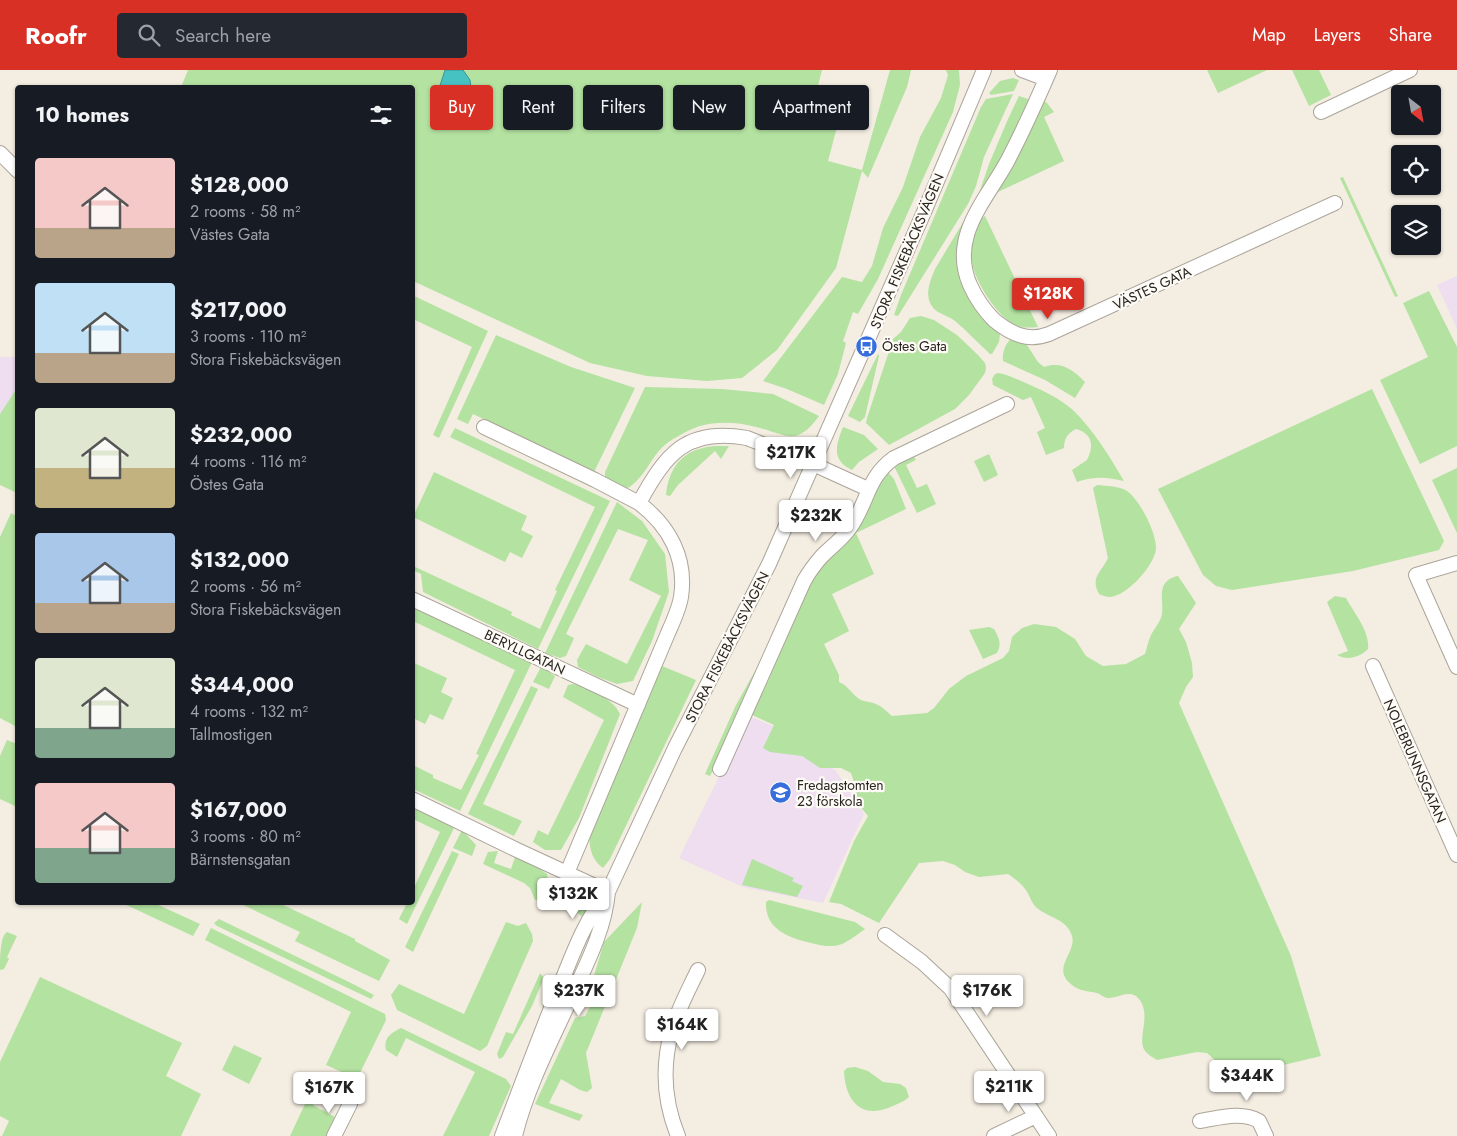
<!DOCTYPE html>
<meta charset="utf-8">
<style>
body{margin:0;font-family:Jost,sans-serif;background:#242831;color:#f1f3f6;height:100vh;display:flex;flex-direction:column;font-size:19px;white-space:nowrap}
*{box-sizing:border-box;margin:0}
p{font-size:16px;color:#9ea1a6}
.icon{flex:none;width:28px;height:28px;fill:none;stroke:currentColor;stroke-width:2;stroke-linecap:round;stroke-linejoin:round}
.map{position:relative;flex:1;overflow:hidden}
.panel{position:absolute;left:15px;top:15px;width:400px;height:820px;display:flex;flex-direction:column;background:#171b24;border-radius:5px;box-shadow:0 1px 4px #0004}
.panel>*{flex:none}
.top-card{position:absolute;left:430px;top:15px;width:475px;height:45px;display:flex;gap:10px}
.needle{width:32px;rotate:149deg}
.tools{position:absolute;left:1391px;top:15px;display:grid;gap:10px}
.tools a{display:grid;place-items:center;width:50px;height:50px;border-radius:5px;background:#171b24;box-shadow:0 1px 4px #0004;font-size:25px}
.price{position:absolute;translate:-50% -42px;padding:0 11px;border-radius:5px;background:#fff;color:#222;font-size:16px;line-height:32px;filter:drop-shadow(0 1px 2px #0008)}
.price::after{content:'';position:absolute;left:50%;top:30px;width:15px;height:11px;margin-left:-8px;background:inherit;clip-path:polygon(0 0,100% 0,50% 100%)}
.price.selected{background:#d93025;color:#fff}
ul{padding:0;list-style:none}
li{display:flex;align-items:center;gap:15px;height:125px;padding:0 20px}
li span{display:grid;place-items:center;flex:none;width:140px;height:100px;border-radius:5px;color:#555}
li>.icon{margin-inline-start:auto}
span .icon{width:60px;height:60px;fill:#fffc;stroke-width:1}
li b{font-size:21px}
h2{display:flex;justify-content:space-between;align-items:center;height:60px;padding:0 20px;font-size:21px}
.pill{padding:0 18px;border-radius:5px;background:#171b24;box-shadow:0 1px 4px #0004;font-size:18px;line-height:45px}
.pill.selected{background:#d93025;color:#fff}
header{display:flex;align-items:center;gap:30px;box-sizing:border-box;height:70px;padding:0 25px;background:#d93025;color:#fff}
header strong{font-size:24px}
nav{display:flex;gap:28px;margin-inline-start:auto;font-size:18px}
.search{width:350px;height:45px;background:#242831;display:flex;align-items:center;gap:12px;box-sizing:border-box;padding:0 18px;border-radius:5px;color:#9ea1a6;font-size:19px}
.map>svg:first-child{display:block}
.education{fill:#eedef0}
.green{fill:#b4e2a1}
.water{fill:#47c2c3;stroke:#3e9392}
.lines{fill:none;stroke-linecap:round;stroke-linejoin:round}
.minor-casing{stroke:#aba499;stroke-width:16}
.minor{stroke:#fff;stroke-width:14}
.labels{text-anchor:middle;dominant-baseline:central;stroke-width:4.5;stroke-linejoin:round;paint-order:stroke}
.street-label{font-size:14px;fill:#282521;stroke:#fefbf6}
.poi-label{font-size:14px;fill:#282521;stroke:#fefbf6;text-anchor:start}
</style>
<header>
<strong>Roofr</strong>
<div class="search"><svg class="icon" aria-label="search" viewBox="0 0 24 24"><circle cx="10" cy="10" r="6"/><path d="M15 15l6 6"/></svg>Search here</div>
<nav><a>Map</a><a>Layers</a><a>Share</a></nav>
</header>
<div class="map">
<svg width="1457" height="1066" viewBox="0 0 1457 1066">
<rect width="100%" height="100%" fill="#f4ede2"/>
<path class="education" d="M 1457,206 L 1457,259 L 1437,215 Z
M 0,287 L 17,287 L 17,318 L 0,346 Z
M 749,646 L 778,658 L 836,701 L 864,744 L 823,833 L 743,817 L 679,788 Z"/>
<path class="green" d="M 188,0 L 822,0 L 818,16 L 846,23 L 828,91 L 862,100 L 890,0 L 911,0 L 907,17 L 868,108 L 862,101 L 836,198 L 777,280 L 742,308 L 707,311 L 647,306 L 590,293 L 413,211 L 412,18 L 168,18 L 182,15 Z
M 946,0 L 959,0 L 960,15 L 953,42 L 878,209 L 858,244 L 853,242 L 843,271 L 846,273 L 838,304 L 824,335 L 787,319 L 763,311 L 842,207 L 862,212 L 872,196 L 883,158 L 903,117 L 920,67 L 941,28 L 948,5 Z
M 1207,0 L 1267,0 L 1218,23 Z
M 1292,0 L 1319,0 L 1331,25 L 1309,36 Z
M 1013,8 L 1019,10 L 1014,21 L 991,25 L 989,23 L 1000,11 Z
M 1013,24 L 984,87 L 976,116 L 968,134 L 898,246 L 894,245 L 901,225 L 981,37 L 986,29 Z
M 1019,26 L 1028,29 L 1029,32 L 958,179 L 995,257 L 1000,264 L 999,272 L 992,284 L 990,284 C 978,273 967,261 955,251 C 950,247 943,245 938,242 C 922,231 929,213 935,199 L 977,129 L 989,94 L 1008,49 Z
M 1044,31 L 1047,33 L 1054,42 L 1044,47 L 1064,91 L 998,122 Z
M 1343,107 L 1398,226 L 1395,227 L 1340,108 Z
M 985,146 L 1038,257 C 1030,258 1022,258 1015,255 C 997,246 975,212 972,192 C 970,182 971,174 974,165 C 976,156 977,151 985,146 Z
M 1429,221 L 1457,277 L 1457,376 L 1420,394 L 1380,310 L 1428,287 L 1403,233 Z
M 412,225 L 488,261 L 439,368 L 433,365 L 472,277 L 413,249 Z
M 921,246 L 934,250 L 957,265 L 978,285 L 985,293 L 986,298 L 985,303 L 969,325 L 955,339 L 889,375 L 866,353 L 867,348 L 893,269 L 901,262 L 910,248 Z
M 496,265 L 571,297 L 635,318 L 594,402 L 473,344 L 468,354 L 457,349 Z
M 1011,269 L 1025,272 L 1038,292 L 1044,297 C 1062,291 1073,300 1085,312 L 1075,328 L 1045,310 L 1003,291 C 1002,283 1005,274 1011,269 Z
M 878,284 L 879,286 L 865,347 L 860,352 L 848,346 Z
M 999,303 C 1009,305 1018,310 1028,314 C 1044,321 1061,329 1074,341 C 1094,361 1110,387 1124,411 C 1107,407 1094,406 1077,412 L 1072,400 L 1087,390 C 1094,376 1093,364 1076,359 C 1068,363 1064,368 1064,378 L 1046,385 L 1037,362 L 1045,358 L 1031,327 L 1023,330 L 993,315 L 992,309 L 995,304 Z
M 645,317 L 722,319 L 773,324 L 819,346 C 796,378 786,364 756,357 C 738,352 718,351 700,356 C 692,358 672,369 666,374 C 650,387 645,409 626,419 L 605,408 L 605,402 Z
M 17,318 L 17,423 L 0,415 L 0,344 Z
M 1372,319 L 1444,471 L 1439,480 L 1353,501 L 1232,520 L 1216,516 L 1203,505 L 1158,419 Z
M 843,357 L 864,365 L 878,379 L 859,392 L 852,400 C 831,390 836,375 843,357 Z
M 455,358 L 610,431 L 538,579 L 423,522 L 421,504 L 415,501 L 413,505 L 413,496 L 512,542 L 511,545 L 540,559 L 557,521 L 555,520 L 595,437 L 450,367 Z
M 718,376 L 729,376 L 721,389 L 715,381 L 678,415 L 670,426 L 666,425 C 669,393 687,377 718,376 Z
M 989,384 L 998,405 L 984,412 L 974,391 Z
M 910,386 L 914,387 L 916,390 L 906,395 L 917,418 L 927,414 L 936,434 L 917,443 L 894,396 L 897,392 Z
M 1457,398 L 1457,463 L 1432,410 Z
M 887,401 L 894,409 L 906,439 L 856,463 L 874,504 L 832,524 L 849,561 L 824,574 L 839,605 L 839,612 C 849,616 852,625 861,630 C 866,632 872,632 876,634 C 883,637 887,642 892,646 L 927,643 L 934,638 L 949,619 L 966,606 L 1003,588 L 1009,581 L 1012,567 L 1022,558 L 1034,554 L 1056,557 L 1075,569 L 1086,586 L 1103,596 L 1126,594 L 1145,584 C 1147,578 1148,571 1151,565 C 1154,559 1161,551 1162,544 C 1164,529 1155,511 1178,506 L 1196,533 L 1179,559 L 1186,572 L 1192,593 L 1193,607 L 1186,617 L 1179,633 L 1291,886 L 1321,986 L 1254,1002 L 1244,1003 L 1233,1000 L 1220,995 L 1207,983 L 1197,982 L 1157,990 C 1152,987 1145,983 1143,977 C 1139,964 1151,944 1139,929 C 1130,918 1118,929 1107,928 C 1103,927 1100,924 1097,923 C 1088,921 1079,921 1072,915 C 1050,898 1077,883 1072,866 C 1067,849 1049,848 1037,838 C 1031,833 1030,825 1025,819 C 1021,813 1014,808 1008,804 L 979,807 L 965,802 L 955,795 L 943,791 L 919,793 L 879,853 L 841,834 L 829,832 L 854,771 L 868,746 L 857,733 L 855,715 L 851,703 L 841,698 L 820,698 L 802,686 L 770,682 L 763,678 L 774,655 L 750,644 L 767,613 L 806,516 Z
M 434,402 L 527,446 L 521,460 L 533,466 L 522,488 L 510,482 L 505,492 L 413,447 Z
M 1097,415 C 1107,416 1119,416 1127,421 C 1140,430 1157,464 1156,479 C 1154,496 1127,526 1110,527 C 1106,527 1102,525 1099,524 C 1090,507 1101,503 1108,488 L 1093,418 Z
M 617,432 L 642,451 L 665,484 L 669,522 L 652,571 L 633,611 L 617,614 L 598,607 L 578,597 L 577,590 L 586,574 L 627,594 L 661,526 L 629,510 L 648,470 L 618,459 L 566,564 L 574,568 L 566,586 L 560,588 L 545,583 Z
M 11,443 L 18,447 L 17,657 L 0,648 L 0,467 Z
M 1335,526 L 1346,528 C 1354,543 1370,561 1368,579 C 1360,587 1347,591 1337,585 L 1348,581 L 1327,532 Z
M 412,536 L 532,592 L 460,741 L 413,719 L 413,695 L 433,705 L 433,708 L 461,720 L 479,685 L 476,684 L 515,600 L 413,551 Z
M 989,557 L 994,559 C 999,568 1002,573 997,583 L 983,589 L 969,560 Z
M 764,585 L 719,689 L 710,706 L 705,704 L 736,635 Z
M 412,592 L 447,608 L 441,622 L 453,628 L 443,650 L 430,644 L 425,654 L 413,648 Z
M 662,596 L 696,610 L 610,789 L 603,798 C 592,790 590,780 589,767 Z
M 541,597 L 555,606 L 549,619 L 533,612 Z
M 574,614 C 591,621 612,627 620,644 L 579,748 L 561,780 L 545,780 L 533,772 L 538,760 L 548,765 L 604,650 L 563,627 L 568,615 Z
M 531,616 L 538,619 L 483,734 L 522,751 L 514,766 L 468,744 Z
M 7,670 L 17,674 L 17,737 L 0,729 L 0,686 Z
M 413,736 L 455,756 L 407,854 L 399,849 L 407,833 L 412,832 L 413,820 L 440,762 L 413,749 Z
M 462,760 L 476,775 L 472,786 L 453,778 Z
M 452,781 L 459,784 L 413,882 L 405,877 Z
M 498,781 L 494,793 L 511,799 L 515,787 L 535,796 L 547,804 L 549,817 L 540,829 L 535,830 L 530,818 L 524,813 L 483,794 L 488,782 Z
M 752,789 L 794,808 L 792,811 L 803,816 L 797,827 L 742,815 Z
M 573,822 C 588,824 588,837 584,849 L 575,840 L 565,836 L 566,827 Z
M 769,830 L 855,852 L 865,859 C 858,864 849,871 842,874 C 828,879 816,874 803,871 C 783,865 765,856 766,832 Z
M 642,832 L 637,858 L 586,983 L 592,1018 L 587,1022 L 580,1020 L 561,1009 L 549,1033 L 583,1045 L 579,1051 L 535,1034 L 575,948 L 585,946 L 598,922 L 593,909 L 604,872 Z
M 122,833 L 154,833 L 200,854 L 193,866 Z
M 239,833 L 279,833 L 355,869 L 355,871 L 390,890 L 379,911 L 295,871 L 300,862 Z
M 219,849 L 353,914 L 374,925 L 371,929 L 217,856 L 214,853 Z
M 506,852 L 518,856 L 526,853 L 532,864 L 533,871 L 487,976 L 480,981 L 397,940 L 391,925 L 399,914 L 464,944 Z
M 211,858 L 385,944 L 386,950 L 357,1009 L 326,995 L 351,942 L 205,870 Z
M 7,862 L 17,866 L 7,887 L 9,889 L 4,899 L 0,900 C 0,889 0,866 7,862 Z
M 540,903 L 544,908 L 532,936 L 503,987 L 499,989 L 497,984 L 506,962 L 513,964 Z
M 40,907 L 182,973 L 166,1006 L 201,1024 L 181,1066 L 2,1066 L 9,1051 L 0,1046 L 0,992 Z
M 401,958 L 506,1009 L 511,1016 L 489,1066 L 443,1066 L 475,1002 L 406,968 L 397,987 L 386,980 C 383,968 391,963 401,958 Z
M 234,975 L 262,988 L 249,1014 L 222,1000 Z
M 855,997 L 868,1001 L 883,1012 L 900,1014 L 906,1018 L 909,1027 C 902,1033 897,1034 888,1038 C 859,1049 845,1028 844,1001 L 847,998 Z
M 319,1004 L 327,1008 L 313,1035 L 335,1047 L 326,1066 L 290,1066 Z"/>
<path class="water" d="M 445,0 L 463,0 L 470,10 L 471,18 L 465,21 L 450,19 L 446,23 L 449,30 L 446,37 L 438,38 L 436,28 Z"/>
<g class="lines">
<defs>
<path id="minor" d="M 1022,0 L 1046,9
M 1050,0 C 1037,30 1023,61 1008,90 C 986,131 949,166 970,215 C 976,228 984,240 994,250 C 1011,264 1028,272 1049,264 L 1335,133
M 1321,42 L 1410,0
M 0,83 L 18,101
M 484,357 L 595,410 L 639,433
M 1457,493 L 1416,505 L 1457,597
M 412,529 L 638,635
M 1373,596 L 1457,785
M 720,699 L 804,511 C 809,502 815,494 822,486 C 831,477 842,469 849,459 C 868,434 866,408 894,388 L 1007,334
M 412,729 L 517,780 L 608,822
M 567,803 L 668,563 C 673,552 679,539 681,527 C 687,488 669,456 639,433 C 666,384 686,357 747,368 L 813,394 L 868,419
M 885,865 L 922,892 L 951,919 L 1049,1066
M 1200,1051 C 1219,1048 1241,1041 1259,1051 L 1266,1066
M 334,1066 L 350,1034
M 502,1066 C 520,1018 538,971 557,923 C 571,889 584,850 608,822 L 675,678 L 769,494 L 924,142 L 984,0
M 515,1066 C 528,1013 555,964 577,915 C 591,885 605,855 608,822
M 678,1066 C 664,1032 662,995 672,960 C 678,939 689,919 698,900
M 994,1066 L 1036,1046"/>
</defs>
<use href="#minor" class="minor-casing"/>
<use href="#minor" class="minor"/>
</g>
<defs>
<symbol id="bus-disc" viewBox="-11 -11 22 22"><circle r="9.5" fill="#366edd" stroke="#fefbf6"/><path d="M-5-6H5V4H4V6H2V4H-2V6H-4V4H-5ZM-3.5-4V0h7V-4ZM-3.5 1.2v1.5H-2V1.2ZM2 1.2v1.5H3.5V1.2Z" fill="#fff"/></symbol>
<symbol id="school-disc" viewBox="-11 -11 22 22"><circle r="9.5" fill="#366edd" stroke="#fefbf6"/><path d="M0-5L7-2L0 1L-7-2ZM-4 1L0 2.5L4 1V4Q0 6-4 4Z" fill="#fff"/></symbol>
</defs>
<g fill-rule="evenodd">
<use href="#bus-disc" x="854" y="264" width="25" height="25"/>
<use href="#school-disc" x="768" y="710" width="25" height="25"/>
</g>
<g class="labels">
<g class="street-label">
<text transform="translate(907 181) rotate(-67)">STORA FISKEBÄCKSVÄGEN</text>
<text transform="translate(1152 218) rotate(-25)">VÄSTES GATA</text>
<text transform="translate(727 577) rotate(-63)">STORA FISKEBÄCKSVÄGEN</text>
<text transform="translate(525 582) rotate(25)">BERYLLGATAN</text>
<text transform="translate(1415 691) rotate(66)">NOLEBRUNNSGATAN</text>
</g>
<g class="poi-label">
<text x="882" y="276">Östes Gata</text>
<text x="797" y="715">Fredagstomten<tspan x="797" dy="16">23 förskola</tspan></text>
</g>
</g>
</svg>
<div class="tools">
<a><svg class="needle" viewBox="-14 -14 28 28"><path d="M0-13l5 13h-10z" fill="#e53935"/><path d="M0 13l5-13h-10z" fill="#9ea1a6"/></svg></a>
<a><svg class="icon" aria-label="locate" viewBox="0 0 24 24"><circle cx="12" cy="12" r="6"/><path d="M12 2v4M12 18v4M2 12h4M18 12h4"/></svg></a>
<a><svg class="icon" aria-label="layers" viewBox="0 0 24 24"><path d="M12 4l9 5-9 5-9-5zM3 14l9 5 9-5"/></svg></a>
</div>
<b class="price selected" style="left:1048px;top:250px">$128K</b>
<b class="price" style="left:791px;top:409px">$217K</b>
<b class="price" style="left:816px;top:472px">$232K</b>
<b class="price" style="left:573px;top:850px">$132K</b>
<b class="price" style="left:579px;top:947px">$237K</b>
<b class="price" style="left:987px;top:947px">$176K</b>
<b class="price" style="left:682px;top:981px">$164K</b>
<b class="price" style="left:1247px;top:1032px">$344K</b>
<b class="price" style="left:1009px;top:1043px">$211K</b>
<b class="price" style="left:329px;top:1044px">$167K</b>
<div class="top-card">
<a class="pill selected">Buy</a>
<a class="pill">Rent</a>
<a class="pill">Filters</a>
<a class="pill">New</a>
<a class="pill">Apartment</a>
</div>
<section class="panel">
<h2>10 homes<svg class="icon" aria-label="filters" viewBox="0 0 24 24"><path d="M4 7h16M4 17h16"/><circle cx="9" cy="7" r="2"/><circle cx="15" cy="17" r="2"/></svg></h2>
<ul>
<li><span style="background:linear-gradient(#f6c9c9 70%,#b9a48a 0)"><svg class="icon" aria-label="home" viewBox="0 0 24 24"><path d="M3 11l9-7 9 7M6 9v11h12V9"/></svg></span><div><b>$128,000</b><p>2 rooms · 58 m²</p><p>Västes Gata</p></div></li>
<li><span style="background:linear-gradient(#bfe0f5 70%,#b9a48a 0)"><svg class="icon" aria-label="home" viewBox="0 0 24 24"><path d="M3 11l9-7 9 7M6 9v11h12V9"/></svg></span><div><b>$217,000</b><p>3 rooms · 110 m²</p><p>Stora Fiskebäcksvägen</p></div></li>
<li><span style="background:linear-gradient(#dfe7d0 60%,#c2b280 0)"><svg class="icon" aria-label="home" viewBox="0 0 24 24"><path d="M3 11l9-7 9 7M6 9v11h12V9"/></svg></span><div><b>$232,000</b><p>4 rooms · 116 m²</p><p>Östes Gata</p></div></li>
<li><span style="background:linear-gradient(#a9c7e8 70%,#b9a48a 0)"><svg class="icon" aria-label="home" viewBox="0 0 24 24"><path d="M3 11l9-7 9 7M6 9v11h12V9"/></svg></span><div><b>$132,000</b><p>2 rooms · 56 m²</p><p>Stora Fiskebäcksvägen</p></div></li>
<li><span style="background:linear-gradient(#dfe7d0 70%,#7fa58c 0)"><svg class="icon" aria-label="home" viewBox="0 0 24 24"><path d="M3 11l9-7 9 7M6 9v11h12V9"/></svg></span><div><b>$344,000</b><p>4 rooms · 132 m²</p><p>Tallmostigen</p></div></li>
<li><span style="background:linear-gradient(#f6c9c9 65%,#7fa58c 0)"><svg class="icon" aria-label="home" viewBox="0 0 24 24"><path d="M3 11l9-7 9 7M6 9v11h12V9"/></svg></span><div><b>$167,000</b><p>3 rooms · 80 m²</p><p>Bärnstensgatan</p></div></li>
</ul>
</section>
</div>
